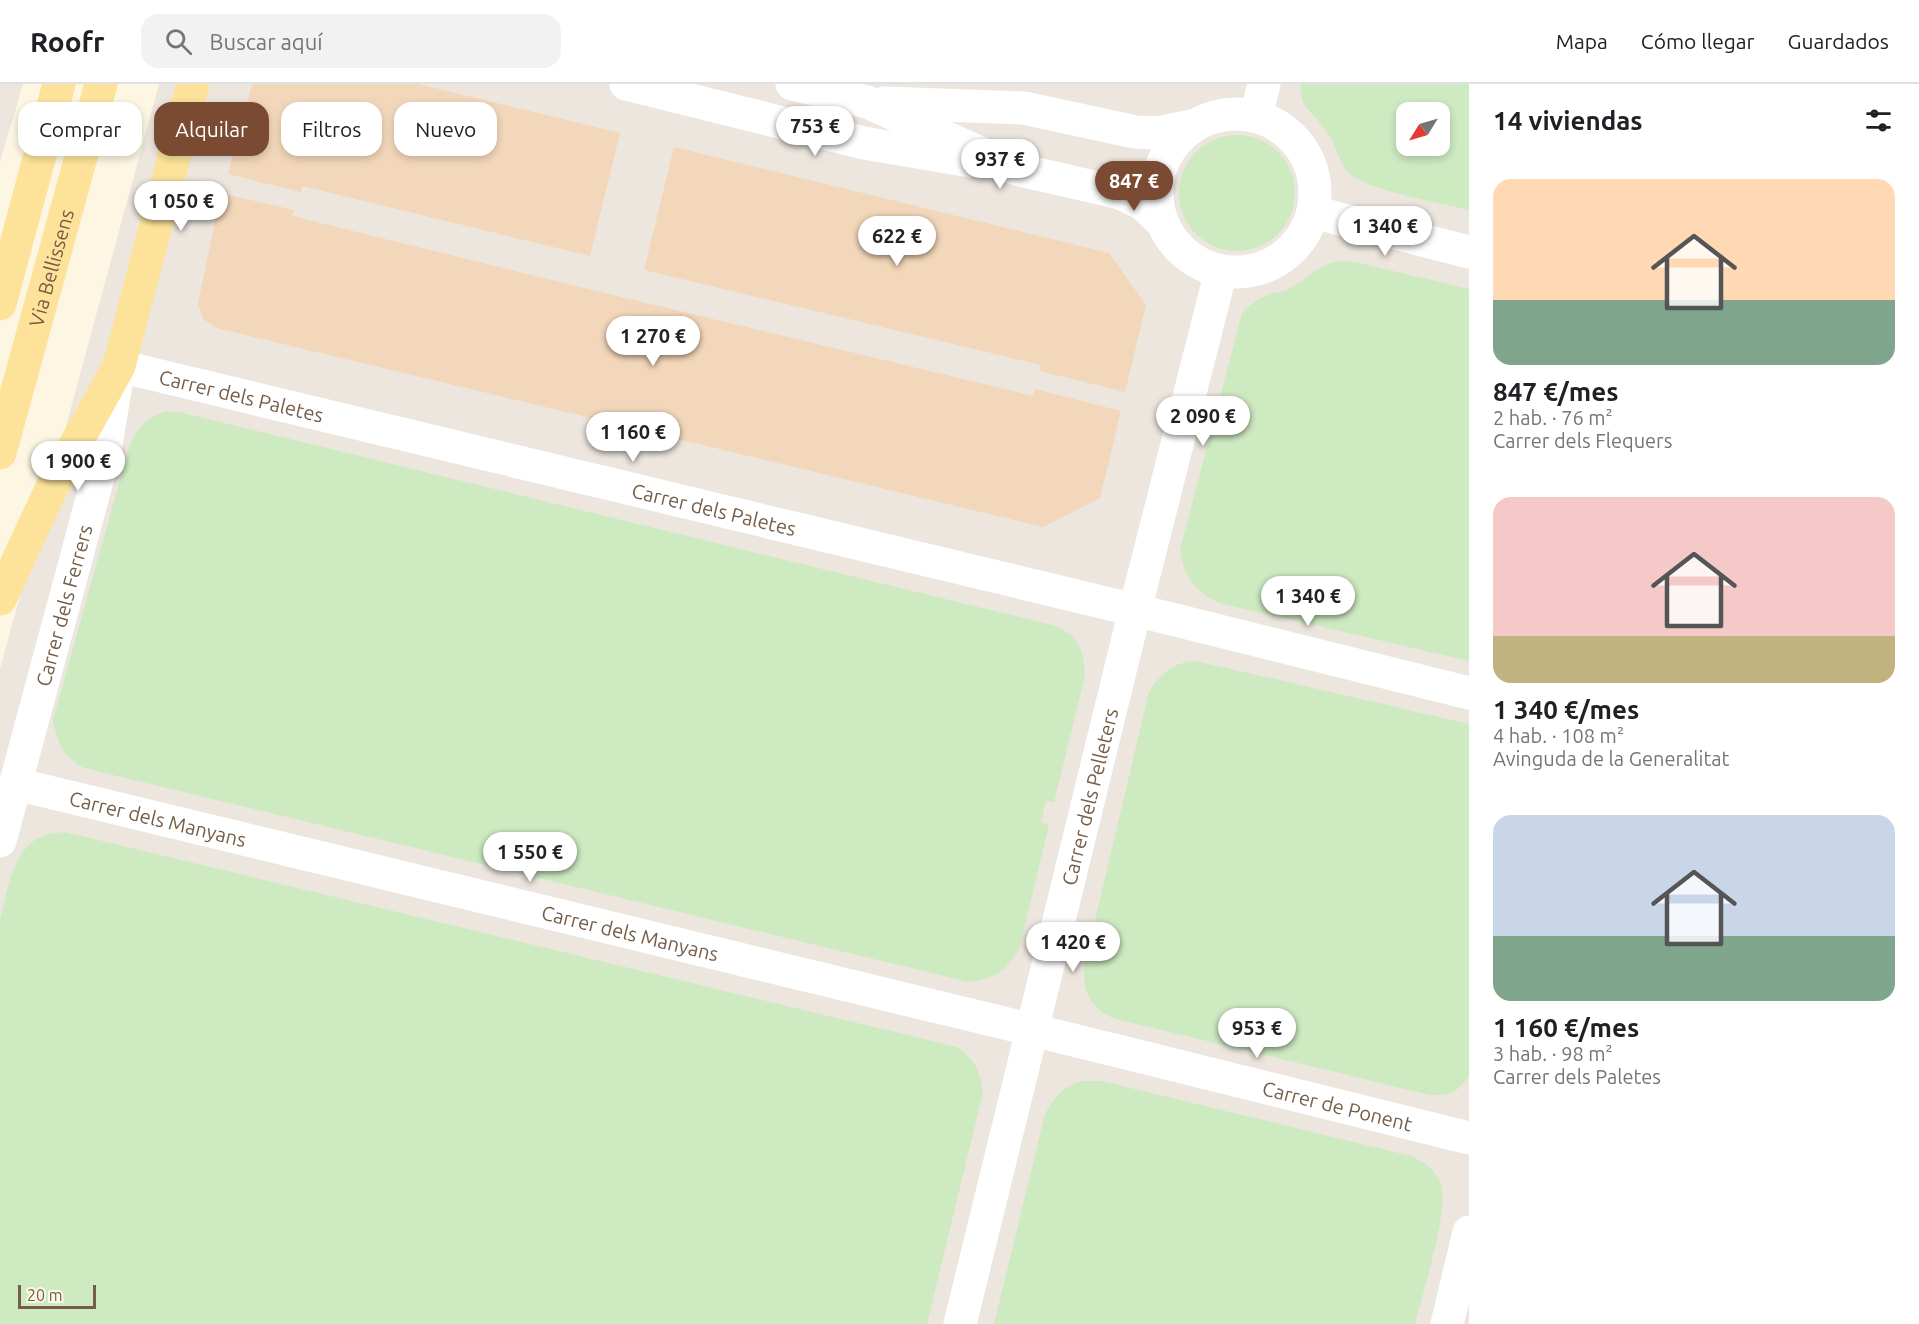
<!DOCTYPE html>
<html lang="es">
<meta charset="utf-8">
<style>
body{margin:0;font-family:Ubuntu,sans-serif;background:#f2f2f2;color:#202124;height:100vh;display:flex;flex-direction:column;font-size:22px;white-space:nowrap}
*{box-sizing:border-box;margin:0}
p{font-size:20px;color:#757577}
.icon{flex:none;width:33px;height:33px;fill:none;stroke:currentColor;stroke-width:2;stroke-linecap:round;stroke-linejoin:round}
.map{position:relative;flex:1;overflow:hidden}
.sheet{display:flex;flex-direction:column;background:#fff;width:450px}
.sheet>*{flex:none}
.hud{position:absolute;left:18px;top:18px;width:570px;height:54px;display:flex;gap:12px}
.needle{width:39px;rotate:233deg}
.controls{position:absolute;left:1396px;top:18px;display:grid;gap:12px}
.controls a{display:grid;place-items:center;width:54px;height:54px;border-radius:12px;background:#fff;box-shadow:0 3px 9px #0003;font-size:30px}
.scale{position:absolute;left:18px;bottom:15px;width:78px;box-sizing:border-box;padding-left:6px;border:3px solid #755d48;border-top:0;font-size:16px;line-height:21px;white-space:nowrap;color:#755d48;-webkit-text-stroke:4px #fff9e9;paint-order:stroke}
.price{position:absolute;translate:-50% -51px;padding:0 14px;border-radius:21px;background:#fff;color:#222;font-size:20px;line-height:39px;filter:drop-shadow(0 2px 3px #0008)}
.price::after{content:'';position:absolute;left:50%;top:36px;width:18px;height:14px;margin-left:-9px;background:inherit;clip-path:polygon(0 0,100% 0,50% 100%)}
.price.active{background:#7a4a33;color:#fff}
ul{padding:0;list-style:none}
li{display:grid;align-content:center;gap:12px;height:318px;padding:0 24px}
li span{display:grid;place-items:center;height:186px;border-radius:18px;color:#555}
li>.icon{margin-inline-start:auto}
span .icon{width:108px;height:108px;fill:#fffc;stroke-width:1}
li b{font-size:26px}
h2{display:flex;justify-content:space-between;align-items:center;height:72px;padding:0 24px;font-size:26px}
.tag{padding:0 21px;border-radius:18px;background:#fff;box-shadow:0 3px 9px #0003;font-size:21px;line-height:54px}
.tag.active{background:#7a4a33;color:#fff}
header{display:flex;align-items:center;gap:36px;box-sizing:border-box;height:84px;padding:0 30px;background:#fff;border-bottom:2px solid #e0e0e0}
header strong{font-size:28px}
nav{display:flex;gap:33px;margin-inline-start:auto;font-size:21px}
.search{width:420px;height:54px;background:#f2f2f2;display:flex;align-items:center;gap:15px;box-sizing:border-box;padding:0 21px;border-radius:18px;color:#757577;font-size:22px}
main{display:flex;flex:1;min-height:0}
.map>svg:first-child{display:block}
.industrial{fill:#ece6de;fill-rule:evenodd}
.green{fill:#cdeac1;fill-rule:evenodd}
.building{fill:#f3d7ba}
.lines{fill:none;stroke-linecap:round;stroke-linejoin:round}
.minor{stroke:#fff;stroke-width:33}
.major{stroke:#fde39a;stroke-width:33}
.labels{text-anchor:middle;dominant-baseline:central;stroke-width:5;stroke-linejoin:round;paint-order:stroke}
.street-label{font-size:20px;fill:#755d48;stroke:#fff9e9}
</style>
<header>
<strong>Roofr</strong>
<div class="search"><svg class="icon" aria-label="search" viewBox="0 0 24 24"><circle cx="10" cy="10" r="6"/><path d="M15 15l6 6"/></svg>Buscar aquí</div>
<nav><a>Mapa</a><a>Cómo llegar</a><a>Guardados</a></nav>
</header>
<main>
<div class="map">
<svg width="1469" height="1240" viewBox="0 0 1469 1240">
<rect width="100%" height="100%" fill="#fdf6e3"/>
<path class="industrial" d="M 0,0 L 23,0 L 0,78 Z
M 159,0 L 1469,0 L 1469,1240 L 0,1240 L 0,585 ZM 1407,28 L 1440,28 L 1440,62 L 1407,62 Z"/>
<path class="green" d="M 1301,0 L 1469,0 L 1469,126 C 1442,119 1362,106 1347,87 C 1340,79 1338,68 1333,58 C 1331,53 1327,48 1323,43 C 1311,25 1299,24 1301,0 ZM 1407,28 L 1440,28 L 1440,62 L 1407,62 Z
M1179 109a58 58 0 1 1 116 0a58 58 0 1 1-116 0Z
M 1340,177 L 1355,178 L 1469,205 L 1469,577 L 1219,519 C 1194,507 1184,493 1180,466 L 1242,229 C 1251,220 1260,213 1273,209 C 1278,208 1282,208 1287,206 C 1306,196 1318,180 1340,177 Z
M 165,328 L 179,328 L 1056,542 C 1080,553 1084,568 1085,592 L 1054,718 L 1046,717 L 1041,738 L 1049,741 L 1019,866 C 1005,888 994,895 969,898 L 84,684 C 62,671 58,661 53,636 L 130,360 C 140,341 145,335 165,328 Z
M 1196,577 L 1469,640 L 1469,993 C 1455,1009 1451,1012 1430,1011 L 1116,935 C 1091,926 1083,909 1084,883 L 1149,608 C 1161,589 1174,578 1196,577 Z
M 65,748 L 957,963 C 976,977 979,985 983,1008 L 927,1240 L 0,1240 L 0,836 C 8,806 12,763 45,751 C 51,749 59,749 65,748 Z
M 1084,997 L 1102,997 L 1411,1072 C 1424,1078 1435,1085 1441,1100 C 1450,1123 1422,1212 1415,1240 L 994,1240 L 1045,1030 C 1055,1012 1064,1001 1084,997 Z"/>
<path class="building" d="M 252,0 L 418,0 L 620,49 L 590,172 L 302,102 L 301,108 L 228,90 Z
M 674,63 L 1109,169 L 1146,221 L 1125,308 L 1040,287 L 1041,281 L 644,186 Z
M 221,109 L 294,126 L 292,132 L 580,203 L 1034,312 L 1035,305 L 1121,327 L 1100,414 L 1043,443 L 217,244 L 203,235 L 198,219 Z"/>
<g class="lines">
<g class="minor">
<path d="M 626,0 L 864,59 L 970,77"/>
<path d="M 792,0 L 867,18 L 1016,85 L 1120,109 L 1143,120 L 1162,138"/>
<path d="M 884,19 L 1024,24 L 1135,48 L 1158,49 L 1192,42"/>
<circle cx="1236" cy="109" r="79"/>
<path d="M 1256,32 L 1264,0"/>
<path d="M 1313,128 L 1469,168"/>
<path id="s1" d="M 16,700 L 1033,946 L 1469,1054"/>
<path id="s2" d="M 0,757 L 105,367 L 119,282 L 1135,526 L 1469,609"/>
<path id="s3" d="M 960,1240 L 1135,526 L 1221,187"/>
<path d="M 1447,1240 L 1469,1148"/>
</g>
<g class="major">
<path d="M 0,220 L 59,0"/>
<path id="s4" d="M 0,369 L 101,0"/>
<path d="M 0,515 L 53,401 L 119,282 L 193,0"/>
</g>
</g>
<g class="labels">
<g class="street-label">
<text stroke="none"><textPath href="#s4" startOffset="192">Via Bellissens</textPath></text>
<text stroke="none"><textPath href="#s2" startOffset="616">Carrer dels Paletes</textPath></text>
<text stroke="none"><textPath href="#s2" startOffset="1102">Carrer dels Paletes</textPath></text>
<text stroke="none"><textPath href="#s2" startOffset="244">Carrer dels Ferrers</textPath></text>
<text stroke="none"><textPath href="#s3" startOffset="543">Carrer dels Pelleters</textPath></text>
<text stroke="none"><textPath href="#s1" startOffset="146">Carrer dels Manyans</textPath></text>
<text stroke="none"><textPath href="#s1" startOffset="632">Carrer dels Manyans</textPath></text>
<text stroke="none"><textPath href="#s1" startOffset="1360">Carrer de Ponent</textPath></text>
</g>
</g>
</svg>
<div class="controls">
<a><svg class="needle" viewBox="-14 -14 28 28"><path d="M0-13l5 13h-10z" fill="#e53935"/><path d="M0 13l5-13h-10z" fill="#757577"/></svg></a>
</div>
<div class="scale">20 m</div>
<b class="price" style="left:815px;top:73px">753 €</b>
<b class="price" style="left:1000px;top:106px">937 €</b>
<b class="price active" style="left:1134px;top:128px">847 €</b>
<b class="price" style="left:181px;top:148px">1 050 €</b>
<b class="price" style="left:1385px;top:173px">1 340 €</b>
<b class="price" style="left:897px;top:183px">622 €</b>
<b class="price" style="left:653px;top:283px">1 270 €</b>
<b class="price" style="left:1203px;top:363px">2 090 €</b>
<b class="price" style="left:633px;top:379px">1 160 €</b>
<b class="price" style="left:78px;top:408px">1 900 €</b>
<b class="price" style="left:1308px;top:543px">1 340 €</b>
<b class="price" style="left:530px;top:799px">1 550 €</b>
<b class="price" style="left:1073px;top:889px">1 420 €</b>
<b class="price" style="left:1257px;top:975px">953 €</b>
<div class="hud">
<a class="tag">Comprar</a>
<a class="tag active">Alquilar</a>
<a class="tag">Filtros</a>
<a class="tag">Nuevo</a>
</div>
</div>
<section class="sheet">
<h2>14 viviendas<svg class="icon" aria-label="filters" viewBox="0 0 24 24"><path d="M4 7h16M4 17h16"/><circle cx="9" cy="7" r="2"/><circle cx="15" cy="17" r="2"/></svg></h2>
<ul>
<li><span style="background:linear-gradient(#ffd9b3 65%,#7fa58c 0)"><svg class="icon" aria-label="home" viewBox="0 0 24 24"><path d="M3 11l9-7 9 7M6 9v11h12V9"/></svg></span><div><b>847 €/mes</b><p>2 hab. · 76 m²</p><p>Carrer dels Flequers</p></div></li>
<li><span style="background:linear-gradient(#f6c9c9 75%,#c2b280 0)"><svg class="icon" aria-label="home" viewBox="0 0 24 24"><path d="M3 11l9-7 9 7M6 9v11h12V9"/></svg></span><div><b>1 340 €/mes</b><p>4 hab. · 108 m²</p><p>Avinguda de la Generalitat</p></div></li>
<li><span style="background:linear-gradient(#c9d6e8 65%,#7fa58c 0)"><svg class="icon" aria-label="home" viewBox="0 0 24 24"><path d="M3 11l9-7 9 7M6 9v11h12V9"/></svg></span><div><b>1 160 €/mes</b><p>3 hab. · 98 m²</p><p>Carrer dels Paletes</p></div></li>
</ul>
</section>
</main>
